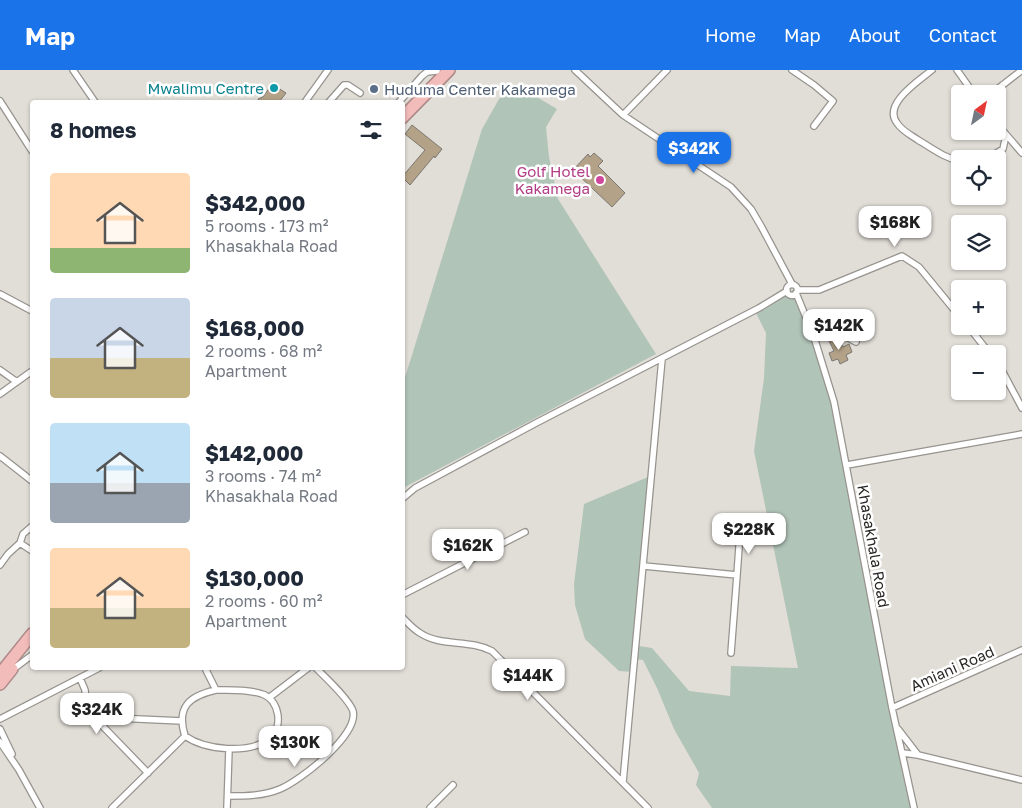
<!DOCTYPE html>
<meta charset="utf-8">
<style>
body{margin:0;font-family:"Golos Text",sans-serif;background:#f2f2f3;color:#1f2937;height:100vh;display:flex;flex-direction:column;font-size:19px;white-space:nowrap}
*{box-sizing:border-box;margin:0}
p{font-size:16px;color:#747a83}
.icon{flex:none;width:28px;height:28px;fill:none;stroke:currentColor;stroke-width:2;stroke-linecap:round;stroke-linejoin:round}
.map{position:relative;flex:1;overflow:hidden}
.panel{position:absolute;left:30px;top:30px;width:375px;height:570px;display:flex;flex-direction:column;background:#fff;border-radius:5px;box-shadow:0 1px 4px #0004}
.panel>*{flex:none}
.needle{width:32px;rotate:33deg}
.controls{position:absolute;left:951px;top:15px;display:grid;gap:10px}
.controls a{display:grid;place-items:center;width:55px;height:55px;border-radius:5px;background:#fff;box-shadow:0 1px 4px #0004;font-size:25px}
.price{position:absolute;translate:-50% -42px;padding:0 11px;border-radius:10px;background:#fff;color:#222;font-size:16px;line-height:32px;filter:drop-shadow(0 1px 2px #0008)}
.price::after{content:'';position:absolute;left:50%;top:30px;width:15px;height:11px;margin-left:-8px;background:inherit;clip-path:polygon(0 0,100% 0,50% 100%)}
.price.on{background:#1a73e8;color:#fff}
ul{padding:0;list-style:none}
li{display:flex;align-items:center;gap:15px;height:125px;padding:0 20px}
li span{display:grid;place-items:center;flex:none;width:140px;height:100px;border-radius:5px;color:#555}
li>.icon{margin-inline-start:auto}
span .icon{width:60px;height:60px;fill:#fffc;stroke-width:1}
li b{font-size:21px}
h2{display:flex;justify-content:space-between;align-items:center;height:60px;padding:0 20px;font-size:21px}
header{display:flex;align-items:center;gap:30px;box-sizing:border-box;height:70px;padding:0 25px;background:#1a73e8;color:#fff}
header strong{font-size:24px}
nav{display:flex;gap:28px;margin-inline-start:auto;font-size:18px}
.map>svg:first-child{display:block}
.green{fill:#b1c4b8}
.building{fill:#b3a287;stroke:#7b7872}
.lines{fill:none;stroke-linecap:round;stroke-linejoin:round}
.street-casing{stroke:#97938e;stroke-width:8}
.highway-casing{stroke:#ac8987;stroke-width:14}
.street{stroke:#fff;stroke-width:5.5}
.highway{stroke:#f1bcba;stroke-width:11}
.culture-dot{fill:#0f9aa8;stroke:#fff;stroke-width:2}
.service-dot{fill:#5c6f8a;stroke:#fff;stroke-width:2}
.hotel-dot{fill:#d1479c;stroke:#fff;stroke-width:2}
.labels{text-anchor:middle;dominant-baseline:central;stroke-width:5;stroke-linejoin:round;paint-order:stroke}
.culture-label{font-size:15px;fill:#0d838f;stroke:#fff;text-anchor:end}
.service-label{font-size:15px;fill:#4e5e75;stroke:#fff;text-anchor:start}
.hotel-label{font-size:15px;fill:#b23c85;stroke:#fff;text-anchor:end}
.street-label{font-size:15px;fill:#2b2927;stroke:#fff}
</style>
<header>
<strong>Map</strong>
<nav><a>Home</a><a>Map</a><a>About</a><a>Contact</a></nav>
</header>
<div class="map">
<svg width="1022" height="738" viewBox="0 0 1022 738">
<rect width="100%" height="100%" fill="#e1ddd7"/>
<path class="green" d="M 515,14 L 557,39 L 546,57 L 549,87 L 558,129 L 656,284 L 403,418 L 403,314 L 482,59 L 499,29 Z
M 793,220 L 814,272 L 824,302 L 845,396 L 898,682 L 912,738 L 712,738 L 696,715 L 699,703 L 674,659 L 657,618 L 643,590 L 634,589 L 634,602 L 619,601 L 585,569 L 575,535 L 574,514 L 584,434 L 648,407 L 632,575 L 652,578 L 689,621 L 730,626 L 731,596 L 798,598 L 754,381 L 764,308 L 766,263 L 754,239 Z"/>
<path class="building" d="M 272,14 L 286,23 L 279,32 L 260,32 L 258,29 L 263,27 Z
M 412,55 L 442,79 L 435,88 L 434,86 L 410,115 L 402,107 L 425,80 L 405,64 Z
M 594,83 L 603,91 L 598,96 L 625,123 L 612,137 L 573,100 L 588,84 L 590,87 Z
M 837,267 L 843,277 L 849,274 L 852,282 L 846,285 L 848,290 L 840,294 L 838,289 L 832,291 L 829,283 L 834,281 L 829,271 Z"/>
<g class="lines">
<defs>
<path id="street" d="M 73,0 L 95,32
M 575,0 L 623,45 L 731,117 L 751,139 L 761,156 L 792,214
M 792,0 L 814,15 L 833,31 L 814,56
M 932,0 C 920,10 882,34 897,53 C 902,61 911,65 918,70 C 932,78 944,88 960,91
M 957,0 L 974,24
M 991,24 L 1022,0
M 0,31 L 32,81
M 305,32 L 328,0
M 329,32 L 344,15 L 348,15 L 360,23
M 399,32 L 422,6 L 427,2 L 437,1
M 623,45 L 667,0
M 998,55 L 1022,83
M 987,89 L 1003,79 L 1006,65
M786.5 220a5.5 5.5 0 1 1 11 0a5.5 5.5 0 1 1-11 0Z
M 798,220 L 819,220 L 902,186 L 919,197 L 960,247
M 796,223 L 814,267 L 834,332 L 892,638 L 914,738
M 0,224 L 32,241
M 968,256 L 990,284
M 828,262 L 836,249
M 814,267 L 835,261 L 856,272
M 998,293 L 1022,338
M 0,300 L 17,312
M 0,324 L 32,301
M 0,386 L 32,411
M 847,395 L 1022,364
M 402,429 L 415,418 L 536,353 L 759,238 L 787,221
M 20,473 L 23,464 L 31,457
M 0,495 L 8,484 L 20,473 L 32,481
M 644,496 L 737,505 L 731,583
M 737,505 L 740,463
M 402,525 L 525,462
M 402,547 C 408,553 413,559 420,563 C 441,577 469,569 492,581 L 648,738
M 205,598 L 216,620
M 12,600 L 32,585
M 80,608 L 85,620 L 87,639 L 89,642 L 148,703
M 216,620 C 230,620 248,619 262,624 C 279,629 284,657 270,668 C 250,685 205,680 185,666 C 176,637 189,626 216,620 Z
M 270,627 L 308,598
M 892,638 L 1022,580
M 94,647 L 182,651
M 0,649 L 99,598
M 0,659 L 12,684
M 898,659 L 918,685
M 0,672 L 19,700 L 40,738
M 903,683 L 918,685 L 1022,710
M 623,712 L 662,289
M 228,726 C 246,726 263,726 280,719 C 300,711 359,665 353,641 C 349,629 326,608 316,598
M 112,738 L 185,666
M 227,738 L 229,679
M 430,738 L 453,715"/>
<path id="highway" d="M 402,48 L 449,0
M 0,604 L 32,564
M 0,614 L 12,599"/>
</defs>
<use href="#street" class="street-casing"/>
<use href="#highway" class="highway-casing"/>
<use href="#street" class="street"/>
<use href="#highway" class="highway"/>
</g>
<circle class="culture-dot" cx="274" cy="18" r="5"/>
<circle class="service-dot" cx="374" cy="19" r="5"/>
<circle class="hotel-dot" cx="600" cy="110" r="5"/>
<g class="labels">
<g class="culture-label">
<text x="264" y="18">Mwalimu Centre</text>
</g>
<g class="service-label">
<text x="384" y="19">Huduma Center Kakamega</text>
</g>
<g class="hotel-label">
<text x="590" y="101">Golf Hotel<tspan x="590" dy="17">Kakamega</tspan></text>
</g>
<g class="street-label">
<text transform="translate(874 476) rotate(80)">Khasakhala Road</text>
<text transform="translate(952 598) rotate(-24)">Amiani Road</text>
</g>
</g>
</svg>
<div class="controls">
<a><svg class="needle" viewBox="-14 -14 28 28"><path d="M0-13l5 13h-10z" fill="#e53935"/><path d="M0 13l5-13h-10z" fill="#747a83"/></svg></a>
<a><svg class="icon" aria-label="locate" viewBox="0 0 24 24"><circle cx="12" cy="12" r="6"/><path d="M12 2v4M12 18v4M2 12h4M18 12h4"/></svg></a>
<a><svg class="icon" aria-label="layers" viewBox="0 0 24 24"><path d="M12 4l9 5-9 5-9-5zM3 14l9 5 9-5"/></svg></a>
<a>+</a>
<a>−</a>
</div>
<b class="price on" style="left:694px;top:104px">$342K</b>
<b class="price" style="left:895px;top:178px">$168K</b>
<b class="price" style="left:839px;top:281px">$142K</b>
<b class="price" style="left:749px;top:485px">$228K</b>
<b class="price" style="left:468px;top:501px">$162K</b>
<b class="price" style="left:528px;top:631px">$144K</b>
<b class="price" style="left:97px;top:665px">$324K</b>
<b class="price" style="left:295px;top:698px">$130K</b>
<section class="panel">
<h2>8 homes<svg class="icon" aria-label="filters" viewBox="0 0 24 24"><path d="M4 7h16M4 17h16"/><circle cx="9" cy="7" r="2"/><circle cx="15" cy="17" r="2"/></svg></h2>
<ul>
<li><span style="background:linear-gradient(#ffd9b3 75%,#8fb573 0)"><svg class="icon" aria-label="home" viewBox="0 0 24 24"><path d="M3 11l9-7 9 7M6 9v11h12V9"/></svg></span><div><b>$342,000</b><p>5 rooms · 173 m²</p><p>Khasakhala Road</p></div></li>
<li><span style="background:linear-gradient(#c9d6e8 60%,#c2b280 0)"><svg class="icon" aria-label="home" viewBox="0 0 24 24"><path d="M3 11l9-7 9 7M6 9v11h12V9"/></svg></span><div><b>$168,000</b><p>2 rooms · 68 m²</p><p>Apartment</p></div></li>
<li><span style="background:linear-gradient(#bfe0f5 60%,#9aa5b1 0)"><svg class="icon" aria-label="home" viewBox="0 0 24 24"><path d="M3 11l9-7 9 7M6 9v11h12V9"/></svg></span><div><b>$142,000</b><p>3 rooms · 74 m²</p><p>Khasakhala Road</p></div></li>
<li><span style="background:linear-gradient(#ffd9b3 60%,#c2b280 0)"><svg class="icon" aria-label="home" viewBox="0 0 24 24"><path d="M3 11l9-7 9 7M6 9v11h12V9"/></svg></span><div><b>$130,000</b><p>2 rooms · 60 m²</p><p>Apartment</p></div></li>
</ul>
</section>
</div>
